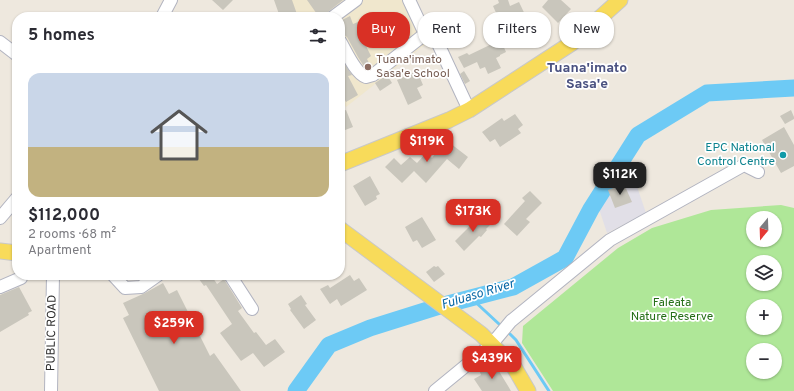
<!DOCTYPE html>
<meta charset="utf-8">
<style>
body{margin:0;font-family:Overpass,sans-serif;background:#f2f2f3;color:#2b2b33;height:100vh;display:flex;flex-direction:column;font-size:15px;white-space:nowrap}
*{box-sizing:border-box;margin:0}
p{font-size:13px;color:#7c7c81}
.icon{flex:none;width:22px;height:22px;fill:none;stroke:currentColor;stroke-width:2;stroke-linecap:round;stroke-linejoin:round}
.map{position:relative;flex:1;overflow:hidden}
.sheet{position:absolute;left:12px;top:12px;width:333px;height:268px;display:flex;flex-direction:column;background:#fff;border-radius:16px;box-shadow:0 1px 3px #0004}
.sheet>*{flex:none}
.hud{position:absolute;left:357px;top:12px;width:377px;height:36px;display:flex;gap:8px}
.needle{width:26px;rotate:199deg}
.buttons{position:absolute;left:746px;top:211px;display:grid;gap:8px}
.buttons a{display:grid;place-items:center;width:36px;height:36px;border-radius:50%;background:#fff;box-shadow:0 1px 3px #0004;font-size:20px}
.price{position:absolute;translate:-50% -34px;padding:0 9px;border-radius:8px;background:#d93025;color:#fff;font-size:13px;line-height:26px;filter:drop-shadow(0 1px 2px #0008)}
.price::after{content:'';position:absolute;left:50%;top:24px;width:12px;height:9px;margin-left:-6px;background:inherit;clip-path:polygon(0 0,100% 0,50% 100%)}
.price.current{background:#222;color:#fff}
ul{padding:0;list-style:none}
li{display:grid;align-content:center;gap:8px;height:212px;padding:0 16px}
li+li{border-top:1px solid #e1e1e2}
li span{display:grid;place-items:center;height:124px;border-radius:12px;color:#555}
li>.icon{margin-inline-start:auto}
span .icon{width:72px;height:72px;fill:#fffc;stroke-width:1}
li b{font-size:17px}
h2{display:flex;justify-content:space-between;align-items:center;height:48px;padding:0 16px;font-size:17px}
.pill{padding:0 14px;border-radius:16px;background:#fff;box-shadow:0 1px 3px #0004;font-size:14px;line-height:36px}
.pill.current{background:#d93025;color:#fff}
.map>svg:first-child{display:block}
.industrial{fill:#e1dfe7}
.education{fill:#f0e7cd}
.green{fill:#afe798;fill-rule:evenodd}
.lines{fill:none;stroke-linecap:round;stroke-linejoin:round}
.stream{stroke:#6dcaf5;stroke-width:3}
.river{stroke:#6dcaf5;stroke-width:17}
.building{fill:#c9c6bc}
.minor-casing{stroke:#b2b4c0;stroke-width:14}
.major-casing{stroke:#c8c8c8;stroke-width:17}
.minor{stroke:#fff;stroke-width:12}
.major{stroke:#f8db5a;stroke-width:15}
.education-dot{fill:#8d6e63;stroke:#fff;stroke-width:1.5}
.culture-dot{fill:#0f9aa8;stroke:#fff;stroke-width:1.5}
.labels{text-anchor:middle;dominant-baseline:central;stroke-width:3.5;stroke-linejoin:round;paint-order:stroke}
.education-label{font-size:12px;fill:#785e54;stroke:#fff;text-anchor:start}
.culture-label{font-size:12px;fill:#0d838f;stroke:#fff;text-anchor:end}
.park-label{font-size:12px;fill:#256f17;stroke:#fff}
.street-label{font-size:12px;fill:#2c2c2c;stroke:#fff}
.water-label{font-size:13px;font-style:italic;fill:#0767a6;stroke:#fff}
.quarter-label{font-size:14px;font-weight:bold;fill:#4a5180;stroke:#fff}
</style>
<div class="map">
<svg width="794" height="391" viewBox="0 0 794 391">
<rect width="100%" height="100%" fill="#eee8de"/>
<path class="industrial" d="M 630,166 L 646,213 L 607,233 L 597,203 L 609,185 Z"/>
<path class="education" d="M 289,0 L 413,0 L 432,39 L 346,107 L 340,96 L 340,17 L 298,17 Z"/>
<path class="green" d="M 781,205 L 794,208 L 794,391 L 553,391 L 522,343 L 523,326 L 618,248 L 652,228 L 711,210 ZM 753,218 L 775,218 L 775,240 L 753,240 ZM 753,262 L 775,262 L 775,284 L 753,284 ZM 753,306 L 775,306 L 775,328 L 753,328 ZM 753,350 L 775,350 L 775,372 L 753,372 Z"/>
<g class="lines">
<path class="stream" d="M 471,298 L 499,324
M 510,334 L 516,340 L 549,391"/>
<path class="river" d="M 296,391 L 329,345 L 370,328 L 440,306 L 513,287 L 565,258 L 591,209 L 638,135 L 707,93 L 794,88"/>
</g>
<path class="building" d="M 212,0 L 233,0 L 223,10 Z
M 274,0 L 292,0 L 298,17 L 280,17 Z
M 307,0 L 343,0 L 329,11 L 326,15 L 323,17 L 319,17 Z
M 498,0 L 508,0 L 510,6 L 519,2 L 529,23 L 512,30 L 508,21 L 498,25 L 494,17 L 497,15 L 493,6 L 499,3 Z
M 548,0 L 561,0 L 571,9 L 558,23 L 542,7 Z
M 350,16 L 353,24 L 358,22 L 362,31 L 359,32 L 371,56 L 367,59 L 370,65 L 365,68 L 358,57 L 347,37 L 343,34 L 340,34 L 340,21 Z
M 494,43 L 496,46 L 502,43 L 506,52 L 500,55 L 500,56 L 496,58 L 501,68 L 488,74 L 485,67 L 480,69 L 477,62 L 464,68 L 458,57 L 467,53 L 469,55 Z
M 340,57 L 352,75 L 348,76 L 358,95 L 346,102 L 340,91 Z
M 417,71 L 423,85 L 417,88 L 422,98 L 408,105 L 397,80 Z
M 464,71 L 470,81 L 465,84 L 460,74 Z
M 387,75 L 392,83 L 380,91 L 375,83 Z
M 346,110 L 353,127 L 340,132 L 340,112 Z
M 791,110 L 794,117 L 794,119 L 785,124 L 780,116 Z
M 515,114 L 523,125 L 518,129 L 521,133 L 500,147 L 495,139 L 490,142 L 482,132 L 502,118 L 504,121 Z
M 784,127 L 794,145 L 794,166 L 781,173 L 762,140 Z
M 446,140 L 468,157 L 459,169 L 447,159 L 426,183 L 414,171 L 402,183 L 385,167 L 394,158 L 401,165 L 410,157 L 417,163 L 426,153 L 432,158 Z
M 370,176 L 380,194 L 376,196 L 377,199 L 365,206 L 353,186 Z
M 624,184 L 632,202 L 615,208 L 608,190 Z
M 530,191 L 542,203 L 526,219 L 530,222 L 517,236 L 504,224 L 525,201 L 522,198 Z
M 480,216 L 490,225 L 486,229 L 487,230 L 481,237 L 479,236 L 464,251 L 455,241 Z
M 422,217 L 436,240 L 422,248 L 417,240 L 413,242 L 405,227 Z
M 434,266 L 436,267 L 438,266 L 445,274 L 434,282 L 426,272 Z
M 196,275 L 211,275 L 217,284 L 224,279 L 242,308 L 238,311 L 254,333 L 256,332 L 266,345 L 275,339 L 285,352 L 264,367 L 253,353 L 241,361 L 220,333 L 232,324 L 206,285 L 204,286 Z
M 350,275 L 354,281 L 359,278 L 367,290 L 341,306 L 337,299 L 330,304 L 320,289 L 328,285 L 330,288 Z
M 163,283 L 169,294 L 177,290 L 210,356 L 214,353 L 241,391 L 159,391 L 123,318 L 129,315 L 123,303 L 145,293 Z
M 19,287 L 32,311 L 28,313 L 29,315 L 0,332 L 0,295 Z
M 301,295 L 307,304 L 305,305 L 316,320 L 304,329 L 290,310 L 291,309 L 288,304 Z
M 494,363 L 511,391 L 482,391 L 474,379 L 481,375 L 480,372 Z"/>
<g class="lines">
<defs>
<path id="minor" d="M 409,0 L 425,34
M 162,17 L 171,0
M 333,17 L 356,0
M 428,22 L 469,110
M 340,41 C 346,51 355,73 366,77 L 373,75 L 425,34 L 433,32
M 0,42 L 17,55
M 0,218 L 17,198
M 113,275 L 125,288 L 141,287 L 158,275
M 230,275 L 252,309
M 0,287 L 21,278 L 22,275
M 51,391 L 53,275
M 435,391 L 491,345 L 511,321 L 610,240 L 744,165 L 758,172"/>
<path id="major" d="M 340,164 L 449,120 L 469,110 L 572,43 L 620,0
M 340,229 L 481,334 L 514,367 L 528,391
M 0,251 L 17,253"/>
</defs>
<use href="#minor" class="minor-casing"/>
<use href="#major" class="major-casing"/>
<use href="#minor" class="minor"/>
<use href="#major" class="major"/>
</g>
<circle class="education-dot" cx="368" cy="67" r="4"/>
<circle class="culture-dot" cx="783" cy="155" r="4"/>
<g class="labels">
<g class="education-label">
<text x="376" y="60">Tuana'imato<tspan x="376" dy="14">Sasa'e School</tspan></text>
</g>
<g class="culture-label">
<text x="775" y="148">EPC National<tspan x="775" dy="14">Control Centre</tspan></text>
</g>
<g class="park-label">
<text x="672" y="303">Faleata<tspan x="672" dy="14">Nature Reserve</tspan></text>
</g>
<g class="street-label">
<text transform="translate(52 333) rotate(-89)">PUBLIC ROAD</text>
</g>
<g class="water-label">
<text transform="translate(478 295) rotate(-17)">Fuluaso River</text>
</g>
<g class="quarter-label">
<text x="587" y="68">Tuana'imato<tspan x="587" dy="16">Sasa'e</tspan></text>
</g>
</g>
</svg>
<div class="buttons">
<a><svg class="needle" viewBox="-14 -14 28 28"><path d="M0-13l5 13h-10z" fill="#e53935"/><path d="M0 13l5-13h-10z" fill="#7c7c81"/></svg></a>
<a><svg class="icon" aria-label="layers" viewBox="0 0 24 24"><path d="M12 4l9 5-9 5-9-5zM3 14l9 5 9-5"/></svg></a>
<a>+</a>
<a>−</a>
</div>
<b class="price" style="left:427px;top:163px">$119K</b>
<b class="price current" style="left:620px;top:196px">$112K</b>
<b class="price" style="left:473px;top:233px">$173K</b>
<b class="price" style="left:174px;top:345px">$259K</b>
<b class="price" style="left:492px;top:380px">$439K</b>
<div class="hud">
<a class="pill current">Buy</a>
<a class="pill">Rent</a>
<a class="pill">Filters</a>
<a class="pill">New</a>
</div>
<section class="sheet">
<h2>5 homes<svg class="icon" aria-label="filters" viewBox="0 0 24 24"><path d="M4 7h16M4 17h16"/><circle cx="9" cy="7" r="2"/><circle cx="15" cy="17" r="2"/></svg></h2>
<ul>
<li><span style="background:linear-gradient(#c9d6e8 60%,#c2b280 0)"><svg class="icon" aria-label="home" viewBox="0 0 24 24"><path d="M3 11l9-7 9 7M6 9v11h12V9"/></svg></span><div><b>$112,000</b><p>2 rooms · 68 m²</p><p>Apartment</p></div></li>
</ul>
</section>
</div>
